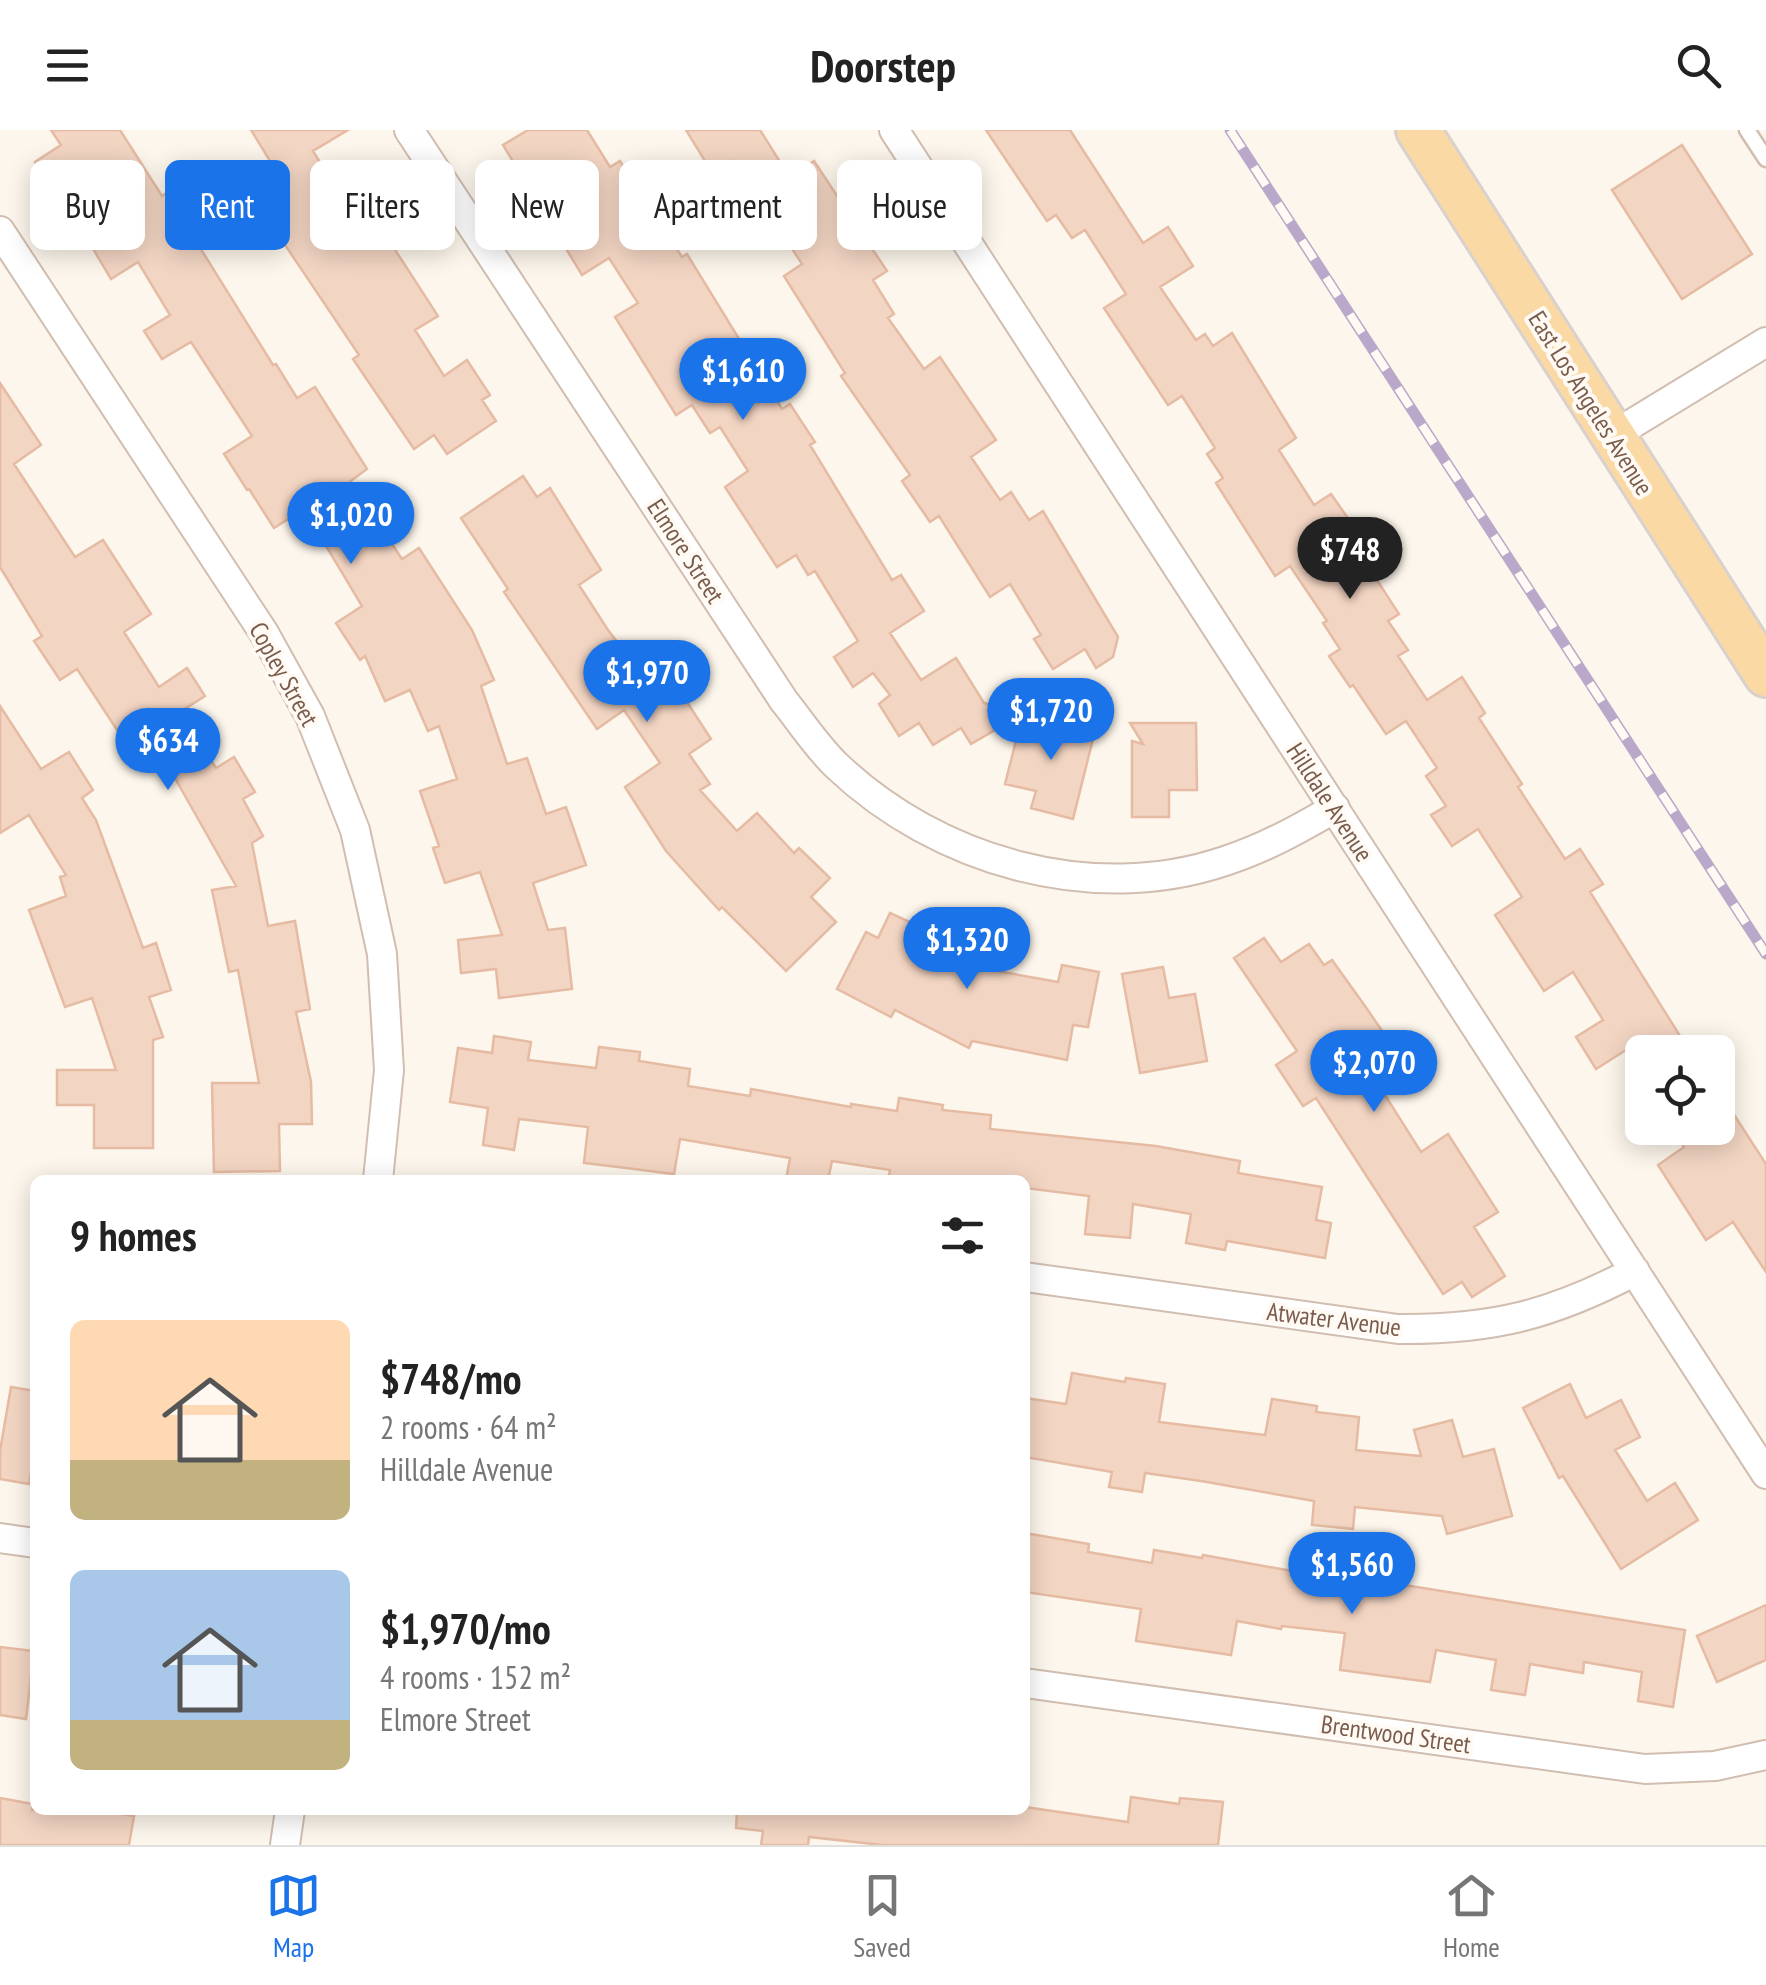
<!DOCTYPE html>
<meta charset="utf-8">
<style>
body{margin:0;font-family:"PT Sans Narrow",sans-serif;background:#f2f2f2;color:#222;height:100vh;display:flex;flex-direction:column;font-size:38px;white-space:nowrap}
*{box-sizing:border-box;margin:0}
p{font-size:32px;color:#767676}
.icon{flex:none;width:55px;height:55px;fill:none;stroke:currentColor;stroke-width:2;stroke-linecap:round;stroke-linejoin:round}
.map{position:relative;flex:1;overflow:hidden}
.details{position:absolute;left:30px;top:1045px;width:1000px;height:640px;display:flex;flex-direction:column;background:#fff;border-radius:15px;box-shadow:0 5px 25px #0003}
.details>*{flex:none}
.banner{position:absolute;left:30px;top:30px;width:1000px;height:90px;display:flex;gap:20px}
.buttons{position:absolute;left:1625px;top:905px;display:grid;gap:20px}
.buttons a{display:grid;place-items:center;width:110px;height:110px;border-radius:15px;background:#fff;box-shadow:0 5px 25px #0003;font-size:50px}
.price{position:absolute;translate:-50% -85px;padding:0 22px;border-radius:35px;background:#1a73e8;color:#fff;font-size:32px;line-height:65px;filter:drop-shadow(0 2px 5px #0008)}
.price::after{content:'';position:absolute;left:50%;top:60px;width:30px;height:22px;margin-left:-15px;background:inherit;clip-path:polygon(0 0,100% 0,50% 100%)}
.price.on{background:#222;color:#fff}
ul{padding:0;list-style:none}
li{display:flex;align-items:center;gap:30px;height:250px;padding:0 40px}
li span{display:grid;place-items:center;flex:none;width:280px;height:200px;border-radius:15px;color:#555}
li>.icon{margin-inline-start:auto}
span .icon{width:120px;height:120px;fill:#fffc;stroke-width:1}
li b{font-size:42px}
h2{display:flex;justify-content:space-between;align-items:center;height:120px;padding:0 40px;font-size:42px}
.tag{padding:0 35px;border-radius:15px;background:#fff;box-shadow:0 5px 25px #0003;font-size:35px;line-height:90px}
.tag.on{background:#1a73e8;color:#fff}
header{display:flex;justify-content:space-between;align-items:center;height:130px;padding:0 40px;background:#fff;font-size:45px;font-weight:800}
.menu{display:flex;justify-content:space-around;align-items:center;height:140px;border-top:2px solid #e0e0e0;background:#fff;font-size:28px;color:#767676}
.menu a{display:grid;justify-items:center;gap:5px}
.menu .on{color:#1a73e8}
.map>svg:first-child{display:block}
.building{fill:#f3d5c3;stroke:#e6bba3;stroke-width:2.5}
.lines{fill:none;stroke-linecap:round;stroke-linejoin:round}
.lane-casing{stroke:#d1beb0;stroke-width:19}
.street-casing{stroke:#d1beb0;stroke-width:32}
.primary-casing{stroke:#dad1cd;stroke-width:48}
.lane{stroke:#fff;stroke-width:14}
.street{stroke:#fff;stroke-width:28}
.primary{stroke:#fbd9a5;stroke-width:42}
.rail-casing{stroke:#b9a8c9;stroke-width:11}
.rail{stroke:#fffaf3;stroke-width:8;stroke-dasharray:22;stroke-linecap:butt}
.labels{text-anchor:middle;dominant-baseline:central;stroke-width:8;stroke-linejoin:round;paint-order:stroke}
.street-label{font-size:25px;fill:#7a5c4d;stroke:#fffaf3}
</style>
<header><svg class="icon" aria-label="menu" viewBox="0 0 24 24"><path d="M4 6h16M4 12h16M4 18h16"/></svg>Doorstep<svg class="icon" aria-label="search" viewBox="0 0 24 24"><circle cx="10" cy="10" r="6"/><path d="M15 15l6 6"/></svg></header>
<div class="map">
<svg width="1766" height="1715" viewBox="0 0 1766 1715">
<rect width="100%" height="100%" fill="#fdf6ec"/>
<path class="building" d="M 51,0 L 120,0 L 162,66 L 166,63 L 172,73 L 187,64 L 205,90 L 189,100 L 273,235 L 276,234 L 297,268 L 315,257 L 367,339 L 348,353 L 382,407 L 386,405 L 402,429 L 419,418 L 472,500 L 494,550 L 481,556 L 507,634 L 527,628 L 546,684 L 566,677 L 586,735 L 533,753 L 548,800 L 565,798 L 572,859 L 499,868 L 496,839 L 461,843 L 458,810 L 502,805 L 480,742 L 445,753 L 433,718 L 439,716 L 420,661 L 457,649 L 439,596 L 428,601 L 410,560 L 385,571 L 365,526 L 360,530 L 336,493 L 362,476 L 304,379 L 274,398 L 249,359 L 247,360 L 224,324 L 252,306 L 191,212 L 162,229 L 144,201 L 170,185 L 138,132 L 111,149 L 89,112 L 116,94 L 83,42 L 53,61 L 35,32 L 61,15 Z
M 251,0 L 348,0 L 313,21 L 332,52 L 324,57 L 360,107 L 379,95 L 438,186 L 415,200 L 444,246 L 467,230 L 490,265 L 482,270 L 496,291 L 447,324 L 434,305 L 414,319 L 353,229 L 359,225 L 269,91 L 262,96 L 240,60 L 275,39 Z
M 528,0 L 587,0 L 610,37 L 620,31 L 682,127 L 687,124 L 782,279 L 790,274 L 815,312 L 810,315 L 892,450 L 901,445 L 924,481 L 890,503 L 921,550 L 956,528 L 984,573 L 996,576 L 989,580 L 1000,597 L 971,614 L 961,598 L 933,615 L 919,593 L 899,606 L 879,574 L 890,565 L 873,543 L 853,557 L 834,527 L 858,511 L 815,441 L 808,445 L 796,425 L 777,437 L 725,357 L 748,341 L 720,297 L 710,303 L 692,275 L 676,285 L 615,187 L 638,173 L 609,128 L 582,145 L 503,15 Z
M 686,0 L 760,0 L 790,48 L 814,31 L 887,141 L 873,150 L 894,184 L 888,188 L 924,239 L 940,227 L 996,310 L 971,327 L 1000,370 L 1011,362 L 1029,390 L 1043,381 L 1118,507 L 1113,527 L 1096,538 L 1085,519 L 1053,539 L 1034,509 L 1041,505 L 1010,454 L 990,467 L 939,386 L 930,392 L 902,351 L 910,345 L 841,246 L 845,243 L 784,146 L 802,134 L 734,31 L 713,44 Z
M 986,0 L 1070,0 L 1143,113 L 1168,97 L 1193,136 L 1160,157 L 1196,210 L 1205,204 L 1213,216 L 1232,203 L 1296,308 L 1279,320 L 1314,375 L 1331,364 L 1373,424 L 1364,430 L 1399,484 L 1388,491 L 1408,520 L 1398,526 L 1427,570 L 1462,547 L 1485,583 L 1479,588 L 1522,654 L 1518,657 L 1565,729 L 1580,719 L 1603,754 L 1590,762 L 1690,922 L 1627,922 L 1626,920 L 1596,939 L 1576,907 L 1603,890 L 1573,842 L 1544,861 L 1495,785 L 1522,767 L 1478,699 L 1452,716 L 1431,685 L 1446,676 L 1426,646 L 1437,638 L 1406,591 L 1386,604 L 1353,555 L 1350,557 L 1329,526 L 1340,519 L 1323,493 L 1327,491 L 1290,436 L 1275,446 L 1216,353 L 1223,348 L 1207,324 L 1215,318 L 1182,266 L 1168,275 L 1104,178 L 1126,164 L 1085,100 L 1072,108 L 1056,85 L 1047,91 Z
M 1682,15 L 1752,124 L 1682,169 L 1612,60 Z
M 0,253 L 41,315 L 14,334 L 75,427 L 103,410 L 151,484 L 124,502 L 159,557 L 187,538 L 205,566 L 180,582 L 216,638 L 234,627 L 255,662 L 243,669 L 263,706 L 252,713 L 268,796 L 295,791 L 310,879 L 296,882 L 311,952 L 312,994 L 279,994 L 280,1041 L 214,1042 L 212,953 L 259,953 L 238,840 L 229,842 L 212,760 L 236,756 L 172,643 L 166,647 L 136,601 L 123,609 L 77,539 L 60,550 L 34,511 L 42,506 L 0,437 Z
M 523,346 L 537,367 L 550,358 L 601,440 L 579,455 L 608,500 L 628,526 L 648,512 L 711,609 L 689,624 L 710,654 L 700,660 L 737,701 L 757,683 L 794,723 L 799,718 L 830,748 L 811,767 L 836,792 L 786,841 L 722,777 L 719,780 L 666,721 L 625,657 L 660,633 L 624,580 L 597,599 L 504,462 L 508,459 L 461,388 Z
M 0,576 L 41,639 L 69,622 L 93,660 L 82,668 L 96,690 L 143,818 L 156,813 L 171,860 L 149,867 L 163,907 L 153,910 L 153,1018 L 94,1018 L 94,975 L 57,975 L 57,940 L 116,940 L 92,868 L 65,877 L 29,780 L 66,766 L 60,747 L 66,745 L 29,685 L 0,703 Z
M 1023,583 L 1095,601 L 1073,689 L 1031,678 L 1036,661 L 1005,654 Z
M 1130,593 L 1196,593 L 1197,660 L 1169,660 L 1169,687 L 1132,687 L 1132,611 L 1143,614 Z
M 890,783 L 981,825 L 975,837 L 1058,852 L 1062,835 L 1099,842 L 1088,897 L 1073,895 L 1067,930 L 972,911 L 969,918 L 895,880 L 891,887 L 837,859 L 866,802 L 878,808 Z
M 1264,808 L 1281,832 L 1309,814 L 1324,835 L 1332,830 L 1365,876 L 1389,911 L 1362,929 L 1421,1022 L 1448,1004 L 1498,1082 L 1474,1097 L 1505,1146 L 1472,1167 L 1462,1152 L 1443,1164 L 1316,968 L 1303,976 L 1276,935 L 1297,921 L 1234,828 Z
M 1163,837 L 1169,868 L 1195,864 L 1207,931 L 1140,943 L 1122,844 Z
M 494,906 L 531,912 L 528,930 L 596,938 L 599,917 L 640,922 L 639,931 L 690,939 L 688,956 L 750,966 L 751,959 L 851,977 L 851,974 L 897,981 L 899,968 L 943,975 L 942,980 L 991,985 L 990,999 L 1156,1016 L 1240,1031 L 1238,1043 L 1322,1057 L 1316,1090 L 1331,1093 L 1325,1128 L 1227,1111 L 1225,1120 L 1186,1113 L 1191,1084 L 1133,1074 L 1130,1108 L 1085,1104 L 1089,1066 L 1025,1058 L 1025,1050 L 888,1050 L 890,1040 L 832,1031 L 828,1050 L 786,1050 L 790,1028 L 680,1009 L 674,1044 L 626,1038 L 584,1033 L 588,997 L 519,989 L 514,1020 L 483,1015 L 488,978 L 450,972 L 458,918 L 492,923 Z
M 1718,960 L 1766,1034 L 1766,1142 L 1733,1092 L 1706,1110 L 1658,1035 L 1684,1017 L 1671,998 L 1718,998 Z
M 1072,1243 L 1125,1252 L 1126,1248 L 1165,1254 L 1159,1292 L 1265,1305 L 1272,1269 L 1317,1276 L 1316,1282 L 1359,1287 L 1356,1320 L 1421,1326 L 1414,1300 L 1452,1290 L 1463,1327 L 1494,1319 L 1512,1386 L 1447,1404 L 1442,1386 L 1355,1377 L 1353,1399 L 1312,1395 L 1314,1371 L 1201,1351 L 1145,1343 L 1142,1362 L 1109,1357 L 1112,1342 L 1025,1327 L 1025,1268 L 1066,1274 Z
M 1570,1254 L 1586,1288 L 1621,1270 L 1640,1307 L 1615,1320 L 1647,1371 L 1675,1353 L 1698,1390 L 1621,1439 L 1563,1346 L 1559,1348 L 1523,1278 Z
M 11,1257 L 35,1261 L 35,1319 L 29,1354 L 0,1349 L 0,1321 Z
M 1025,1403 L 1089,1414 L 1088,1422 L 1152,1433 L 1154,1420 L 1202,1428 L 1203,1425 L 1292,1441 L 1291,1445 L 1348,1451 L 1348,1446 L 1685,1500 L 1673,1577 L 1638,1571 L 1642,1542 L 1584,1532 L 1583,1543 L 1530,1534 L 1525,1565 L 1491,1560 L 1496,1530 L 1436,1520 L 1430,1552 L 1340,1540 L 1345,1503 L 1282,1496 L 1281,1499 L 1237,1491 L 1231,1525 L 1136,1511 L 1141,1479 L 1025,1462 Z
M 1766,1475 L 1766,1530 L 1717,1552 L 1697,1506 Z
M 0,1517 L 34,1521 L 26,1589 L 0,1585 Z
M 1131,1667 L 1179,1674 L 1180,1668 L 1223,1672 L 1218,1715 L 882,1715 L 809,1707 L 808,1715 L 761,1715 L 763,1701 L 736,1698 L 737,1680 L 1025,1680 L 1025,1677 L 1128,1692 Z
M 0,1668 L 33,1674 L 32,1680 L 96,1680 L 134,1686 L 129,1715 L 0,1715 Z"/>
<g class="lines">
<defs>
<path id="lane" d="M 1747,0 L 1766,29"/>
<path id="street" d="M 409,0 L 784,571 C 801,592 817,617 837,636 C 937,731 1092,776 1225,731 C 1265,718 1299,699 1335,678
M 894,0 L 1766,1344
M 0,101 L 264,503 L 310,586 L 355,700 L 382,824 L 389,940 L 378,1050
M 1612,306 L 1766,212
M 1025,1147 L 1398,1199 C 1491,1200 1552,1185 1635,1141
M 0,1408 L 35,1413
M 1025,1553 L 1645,1639 L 1715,1636 L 1766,1625
M 285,1715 L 290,1680"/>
<path id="primary" d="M 1418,0 L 1766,545"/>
</defs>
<use href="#lane" class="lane-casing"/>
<use href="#street" class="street-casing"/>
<use href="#primary" class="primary-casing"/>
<use href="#lane" class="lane"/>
<use href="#street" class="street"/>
<use href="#primary" class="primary"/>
<defs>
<path id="rail" d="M 1230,0 L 1766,824"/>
</defs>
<use href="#rail" class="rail-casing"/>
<use href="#rail" class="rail"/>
</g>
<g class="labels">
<g class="street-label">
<text transform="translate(1591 273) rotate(58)">East Los Angeles Avenue</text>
<text transform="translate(686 421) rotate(57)">Elmore Street</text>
<text transform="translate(284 544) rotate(61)">Copley Street</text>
<text transform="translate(1330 672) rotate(57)">Hilldale Avenue</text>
<text transform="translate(1334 1189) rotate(7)">Atwater Avenue</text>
<text transform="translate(1396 1604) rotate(8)">Brentwood Street</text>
</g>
</g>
</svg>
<div class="buttons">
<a><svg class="icon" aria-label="locate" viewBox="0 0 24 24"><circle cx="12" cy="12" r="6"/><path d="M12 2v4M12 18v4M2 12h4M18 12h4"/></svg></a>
</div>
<b class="price" style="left:743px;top:293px">$1,610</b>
<b class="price" style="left:351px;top:437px">$1,020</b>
<b class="price on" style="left:1350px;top:472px">$748</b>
<b class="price" style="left:647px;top:595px">$1,970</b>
<b class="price" style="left:1051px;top:633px">$1,720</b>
<b class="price" style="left:168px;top:663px">$634</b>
<b class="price" style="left:967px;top:862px">$1,320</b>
<b class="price" style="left:1374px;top:985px">$2,070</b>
<b class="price" style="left:1352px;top:1487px">$1,560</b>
<div class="banner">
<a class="tag">Buy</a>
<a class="tag on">Rent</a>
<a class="tag">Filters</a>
<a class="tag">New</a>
<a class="tag">Apartment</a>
<a class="tag">House</a>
</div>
<section class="details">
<h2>9 homes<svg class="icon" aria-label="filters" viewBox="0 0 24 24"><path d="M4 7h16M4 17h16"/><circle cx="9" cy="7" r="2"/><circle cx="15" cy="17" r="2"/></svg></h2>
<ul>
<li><span style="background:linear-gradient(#ffd9b3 70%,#c2b280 0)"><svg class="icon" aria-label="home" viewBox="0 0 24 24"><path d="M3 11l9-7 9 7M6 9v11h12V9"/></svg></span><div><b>$748/mo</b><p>2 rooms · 64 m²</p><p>Hilldale Avenue</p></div></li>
<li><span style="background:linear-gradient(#a9c7e8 75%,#c2b280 0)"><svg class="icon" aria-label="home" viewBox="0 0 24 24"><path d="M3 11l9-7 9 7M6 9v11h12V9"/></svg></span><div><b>$1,970/mo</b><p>4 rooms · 152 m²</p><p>Elmore Street</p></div></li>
</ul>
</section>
</div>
<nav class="menu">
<a class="on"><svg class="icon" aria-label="map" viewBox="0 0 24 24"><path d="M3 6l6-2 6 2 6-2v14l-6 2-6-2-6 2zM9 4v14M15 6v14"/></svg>Map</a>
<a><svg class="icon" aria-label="saved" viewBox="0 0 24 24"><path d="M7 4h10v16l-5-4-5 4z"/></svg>Saved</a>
<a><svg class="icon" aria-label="home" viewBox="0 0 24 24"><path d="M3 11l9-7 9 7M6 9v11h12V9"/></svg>Home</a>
</nav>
